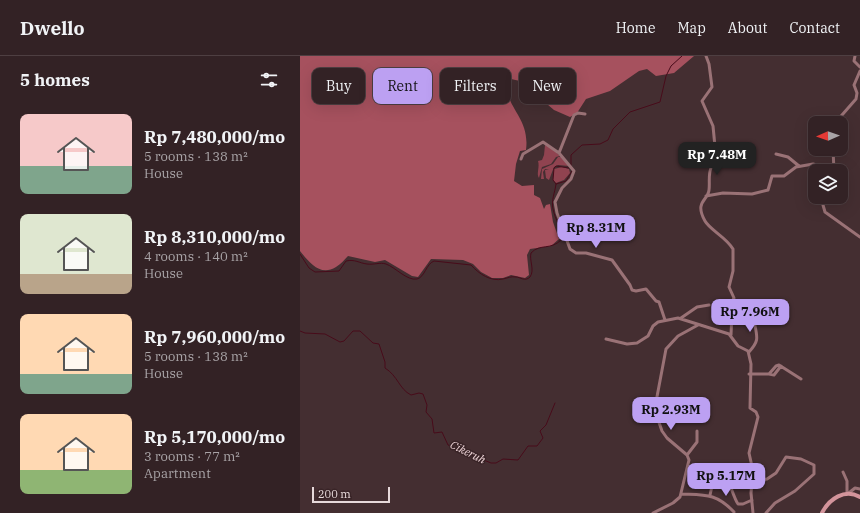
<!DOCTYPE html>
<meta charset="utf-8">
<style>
body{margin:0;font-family:"IBM Plex Serif",serif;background:#3e2f32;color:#f1f3f6;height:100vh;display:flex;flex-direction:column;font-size:15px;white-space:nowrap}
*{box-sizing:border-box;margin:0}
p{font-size:13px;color:#a9a4a7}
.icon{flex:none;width:22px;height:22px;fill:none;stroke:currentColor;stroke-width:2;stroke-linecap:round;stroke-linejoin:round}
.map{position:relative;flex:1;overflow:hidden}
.sheet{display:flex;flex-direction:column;background:#332225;width:300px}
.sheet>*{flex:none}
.hud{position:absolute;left:12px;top:12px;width:380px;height:36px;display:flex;gap:8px}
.needle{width:26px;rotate:268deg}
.tools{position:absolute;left:508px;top:60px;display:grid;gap:8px}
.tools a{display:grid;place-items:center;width:40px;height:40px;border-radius:8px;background:#332225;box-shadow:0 4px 16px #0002,0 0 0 1px #4e3f42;font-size:20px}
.scale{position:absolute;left:12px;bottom:10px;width:78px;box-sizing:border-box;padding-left:4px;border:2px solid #e7d9da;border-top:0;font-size:11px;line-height:14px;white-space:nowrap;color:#e7d9da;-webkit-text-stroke:3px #392427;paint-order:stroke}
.price{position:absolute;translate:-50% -34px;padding:0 9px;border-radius:8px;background:#bca0f2;color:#111;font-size:13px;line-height:26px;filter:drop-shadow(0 1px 2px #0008)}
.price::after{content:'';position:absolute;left:50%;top:24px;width:12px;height:9px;margin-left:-6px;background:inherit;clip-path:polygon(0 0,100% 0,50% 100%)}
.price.selected{background:#222;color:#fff}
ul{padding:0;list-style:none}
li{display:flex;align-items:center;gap:12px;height:100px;padding:0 20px}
li span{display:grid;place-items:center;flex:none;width:112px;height:80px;border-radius:8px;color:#555}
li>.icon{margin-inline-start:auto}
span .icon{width:48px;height:48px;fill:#fffc;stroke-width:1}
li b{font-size:17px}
h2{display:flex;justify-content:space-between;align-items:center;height:48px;padding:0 20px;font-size:17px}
.pill{padding:0 14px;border-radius:8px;background:#332225;box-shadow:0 4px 16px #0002,0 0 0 1px #4e3f42;font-size:14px;line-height:36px}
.pill.selected{background:#bca0f2;color:#111}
header{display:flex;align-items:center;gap:24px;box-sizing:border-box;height:56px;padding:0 20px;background:#332225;border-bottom:1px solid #4e3f42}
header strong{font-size:19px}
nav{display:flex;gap:22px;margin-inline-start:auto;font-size:14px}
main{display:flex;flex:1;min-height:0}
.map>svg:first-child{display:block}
.green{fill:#904350}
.forest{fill:#a6515e}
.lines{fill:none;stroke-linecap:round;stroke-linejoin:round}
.stream{stroke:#480b1a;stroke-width:1}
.street{stroke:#9a7276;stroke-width:3}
.secondary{stroke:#d3949b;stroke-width:4}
.labels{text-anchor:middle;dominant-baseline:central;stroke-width:3;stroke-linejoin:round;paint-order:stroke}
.water-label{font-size:11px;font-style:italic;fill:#efd5d8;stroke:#392427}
</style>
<header>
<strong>Dwello</strong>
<nav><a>Home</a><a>Map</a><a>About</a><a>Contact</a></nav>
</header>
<main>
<section class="sheet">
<h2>5 homes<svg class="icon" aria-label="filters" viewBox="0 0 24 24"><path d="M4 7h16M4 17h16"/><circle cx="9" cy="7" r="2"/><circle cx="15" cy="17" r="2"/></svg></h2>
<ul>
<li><span style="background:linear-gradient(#f6c9c9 65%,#7fa58c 0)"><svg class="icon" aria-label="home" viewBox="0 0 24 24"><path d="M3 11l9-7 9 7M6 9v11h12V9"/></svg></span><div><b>Rp 7,480,000/mo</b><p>5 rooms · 138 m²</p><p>House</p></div></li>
<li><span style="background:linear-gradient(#dfe7d0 75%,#b9a48a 0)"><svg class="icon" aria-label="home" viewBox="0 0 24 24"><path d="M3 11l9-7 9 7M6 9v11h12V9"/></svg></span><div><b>Rp 8,310,000/mo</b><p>4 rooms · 140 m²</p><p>House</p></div></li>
<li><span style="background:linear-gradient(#ffd9b3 75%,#7fa58c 0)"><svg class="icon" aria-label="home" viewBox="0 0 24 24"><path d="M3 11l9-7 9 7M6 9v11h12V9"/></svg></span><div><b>Rp 7,960,000/mo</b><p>5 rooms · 138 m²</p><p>House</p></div></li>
<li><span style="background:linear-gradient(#ffd9b3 70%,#8fb573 0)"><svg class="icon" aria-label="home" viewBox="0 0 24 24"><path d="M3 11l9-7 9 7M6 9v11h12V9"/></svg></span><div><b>Rp 5,170,000/mo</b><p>3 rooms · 77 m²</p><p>Apartment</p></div></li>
</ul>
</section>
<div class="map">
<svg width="560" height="457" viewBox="0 0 560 457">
<rect width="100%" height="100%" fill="#442e31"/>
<path class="green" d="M 245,89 L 250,90 L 260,100 L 256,101 L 251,108 L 242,111 L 239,122 C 236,118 240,111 238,105 L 242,104 L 244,99 Z
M 258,101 L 261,101 L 269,110 L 258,109 L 254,111 L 249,124 L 246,122 L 245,114 L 249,114 L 245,113 L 243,116 L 244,123 L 241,123 L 242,113 L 253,108 Z
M 262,111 L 269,113 L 270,117 L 264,124 L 256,127 L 253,124 L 254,113 Z"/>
<path class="forest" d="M 0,0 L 394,0 L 374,17 L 356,20 L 347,13 L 339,15 L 310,35 L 286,43 L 277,57 L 270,61 L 254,54 L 220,25 L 211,23 L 206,29 C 208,54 230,63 226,94 L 220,95 L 216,108 L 214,125 L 222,130 L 234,129 L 234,139 L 240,142 L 244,153 L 246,149 L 250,148 L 253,166 L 259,183 L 251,190 L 230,193 L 227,199 L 229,219 L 225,222 L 211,219 L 203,222 L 192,222 L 181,216 L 173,208 L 163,204 L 131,203 L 118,221 L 112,220 L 85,204 L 75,206 L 48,200 C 44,204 41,208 36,211 C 20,221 9,206 0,195 Z"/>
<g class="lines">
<path class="stream" d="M 271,109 L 271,99 L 282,89 L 300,88 L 308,84 L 313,73 L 330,56 L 360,46 L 366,20 L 371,10 L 382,0
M 256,128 L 253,124 L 254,112 L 256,110 L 269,112
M 0,198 L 9,212 L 15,216 L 39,215 L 46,205 C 55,203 59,207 67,208 C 74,209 80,206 86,208 C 95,211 107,225 117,223 C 125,221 126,208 134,205 L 171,209 C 179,218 191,226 203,223 C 208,222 211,220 216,221 C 220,221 225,226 230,221 C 235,214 229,204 231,197 C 240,187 251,195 262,183 C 262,173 255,163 253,153 C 251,145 255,136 256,128 L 266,125 L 272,115
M 0,275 L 5,277 L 25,278 L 40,286 L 44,285 L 53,275 L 60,275 L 73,287 L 79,288 L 85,306 L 85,312 C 98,320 99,333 111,339 L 119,337 L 123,338 L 127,349 L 126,356 L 132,363 L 134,377 L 142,376 L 148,389 L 191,407 L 196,407 L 203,403 L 218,404 L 228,390 L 237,390 L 243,382 L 240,375 L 246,369 L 255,347"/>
<path class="street" d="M 406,0 L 409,8 L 412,31 L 402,45 L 413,70 L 416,101 C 415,107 413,108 411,112 C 408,119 410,127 409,134 C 408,145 394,145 405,165 C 410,174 426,181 433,193 L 433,215 L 429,231 L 434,242 L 430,250 L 432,256 L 431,279
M 555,0 L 554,5 L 560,11
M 285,58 L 278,57 L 274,59 L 259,97 L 274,115 L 271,123 L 262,132 L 255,146 L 257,157 L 270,193 L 276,197 L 286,197 L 312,204 L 330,229 L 332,234 L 336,235 L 346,233 L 356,245 L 359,246 L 365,264
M 535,67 L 556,43 L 557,37 L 554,29 L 560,15
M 533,93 L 534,115
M 476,98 L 488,101 L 499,110
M 221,103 L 223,98 L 243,86 L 259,97
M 406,140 L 423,137 L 452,138 L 468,134 L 472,120 L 484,120 L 496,111 L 513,108 L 534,114
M 525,141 L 523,149 L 525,156 L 560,181
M 381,262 L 397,251 L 409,249
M 306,283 L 327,288 L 337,287 L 348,280 L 353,270 L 358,266 L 378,262 L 429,278 L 438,290 L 448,295 L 451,308 L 450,352 L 456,356 L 458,361 L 449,397 L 453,415 L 451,437 L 453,457
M 449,296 C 458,286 458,283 455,270 C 454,266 455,261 456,257 L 449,254
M 449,318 L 469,318 L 476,310 L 479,309 L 501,323
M 469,318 L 474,319 L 481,310
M 387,399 L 397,386 L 397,375
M 543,416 L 547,425 L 547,437
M 452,425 L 467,423 L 476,417 L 486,401 L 501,403 L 514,409 L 514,418 L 495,435 L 475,447 L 466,457
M 550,436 L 555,432 L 560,433
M 381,438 C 405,439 416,437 434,456
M 410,439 L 415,417 L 423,417 C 428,419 433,441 438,448 L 443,448 L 452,444
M 353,457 L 373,447 L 380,441 L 389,404 L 387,399 L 367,382 L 362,375 L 355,355 L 356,346 L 366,293 L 378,280 L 398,269"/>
<path class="secondary" d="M 522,457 C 529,443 545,432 560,441"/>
</g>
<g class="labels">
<g class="water-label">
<text transform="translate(168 396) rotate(26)">Cikeruh</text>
</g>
</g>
</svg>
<div class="tools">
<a><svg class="needle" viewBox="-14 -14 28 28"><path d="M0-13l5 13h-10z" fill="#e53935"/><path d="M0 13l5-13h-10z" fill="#a9a4a7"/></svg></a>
<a><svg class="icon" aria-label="layers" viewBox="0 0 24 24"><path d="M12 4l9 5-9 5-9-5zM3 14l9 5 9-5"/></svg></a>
</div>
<div class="scale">200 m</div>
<b class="price selected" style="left:417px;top:120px">Rp 7.48M</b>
<b class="price" style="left:296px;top:193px">Rp 8.31M</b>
<b class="price" style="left:450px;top:277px">Rp 7.96M</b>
<b class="price" style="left:371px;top:375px">Rp 2.93M</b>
<b class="price" style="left:426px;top:441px">Rp 5.17M</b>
<div class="hud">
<a class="pill">Buy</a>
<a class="pill selected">Rent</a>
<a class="pill">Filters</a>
<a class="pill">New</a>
</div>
</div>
</main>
